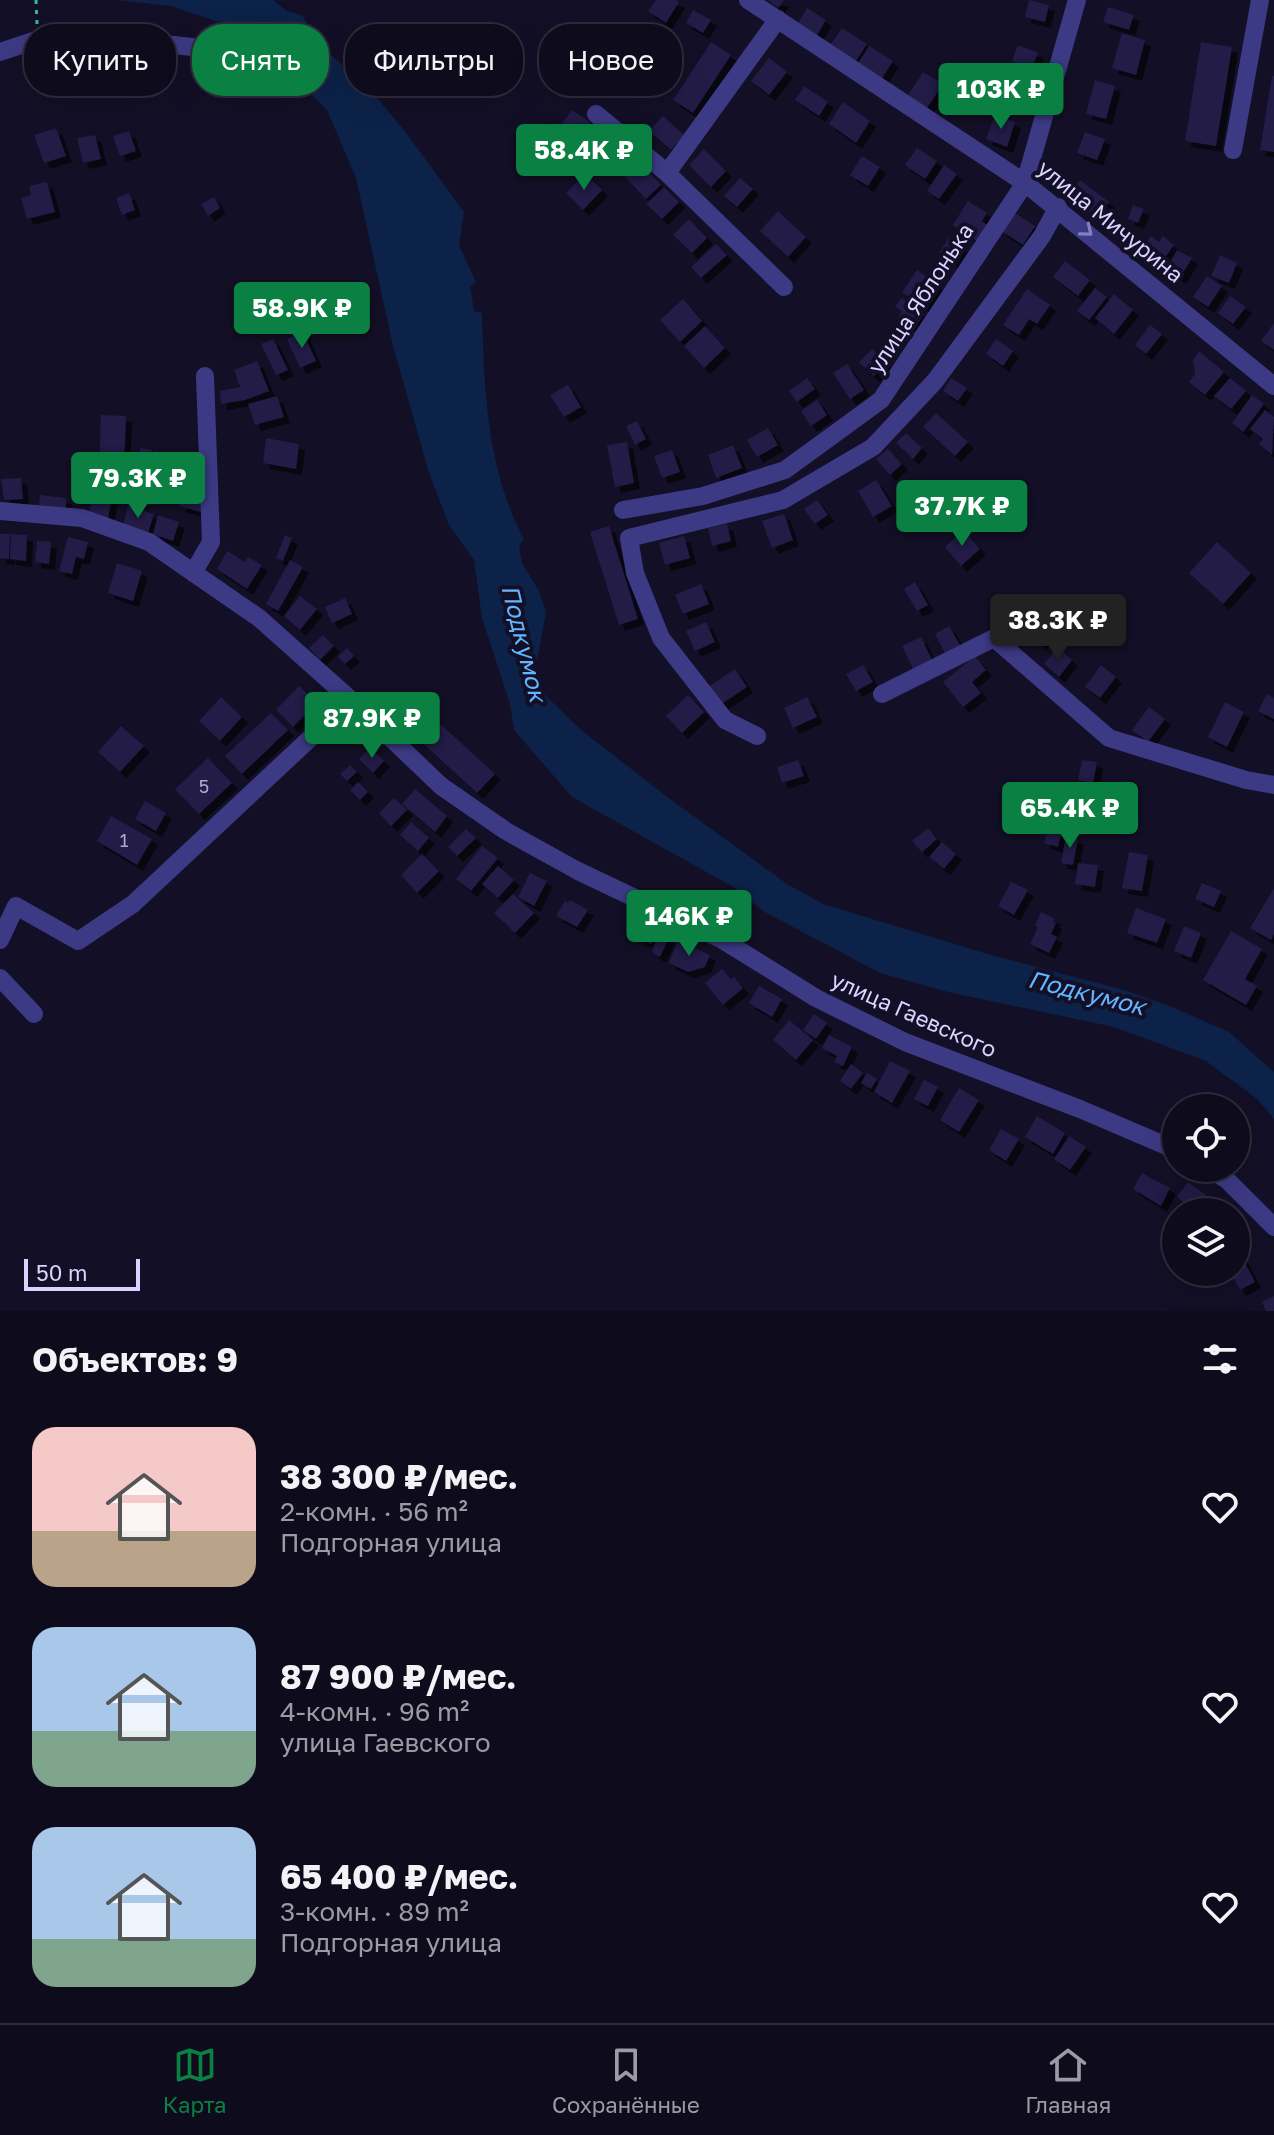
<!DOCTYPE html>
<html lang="ru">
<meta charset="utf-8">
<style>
body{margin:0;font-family:"Golos Text",sans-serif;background:#171425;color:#f1f3f6;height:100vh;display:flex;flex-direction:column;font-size:30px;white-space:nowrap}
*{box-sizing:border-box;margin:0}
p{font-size:26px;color:#9b9ba3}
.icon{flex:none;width:44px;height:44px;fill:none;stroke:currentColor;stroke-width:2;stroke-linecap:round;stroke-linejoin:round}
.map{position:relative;height:1311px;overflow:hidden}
.panel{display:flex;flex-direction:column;background:#0e0b1c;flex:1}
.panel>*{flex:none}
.guide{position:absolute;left:24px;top:24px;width:800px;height:72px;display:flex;gap:16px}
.buttons{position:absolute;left:1162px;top:1094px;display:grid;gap:16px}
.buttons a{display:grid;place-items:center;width:88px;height:88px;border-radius:50%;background:#0e0b1c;box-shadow:0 8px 32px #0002,0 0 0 2px #2e2b3b;font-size:40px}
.scale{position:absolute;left:24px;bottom:20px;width:116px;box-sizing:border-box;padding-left:8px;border:4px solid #d9d4ff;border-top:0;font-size:22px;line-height:28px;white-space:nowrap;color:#d9d4ff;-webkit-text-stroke:6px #130f26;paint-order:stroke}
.price{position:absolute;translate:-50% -68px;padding:0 18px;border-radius:8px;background:#0b8043;color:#fff;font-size:26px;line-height:52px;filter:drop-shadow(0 2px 4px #0008)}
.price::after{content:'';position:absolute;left:50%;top:48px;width:24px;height:18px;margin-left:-12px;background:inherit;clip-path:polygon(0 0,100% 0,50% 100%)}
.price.current{background:#222;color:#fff}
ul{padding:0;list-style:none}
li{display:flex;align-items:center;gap:24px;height:200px;padding:0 32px}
li span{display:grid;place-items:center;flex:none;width:224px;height:160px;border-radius:24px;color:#555}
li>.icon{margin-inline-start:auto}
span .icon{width:96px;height:96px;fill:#fffc;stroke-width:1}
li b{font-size:34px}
h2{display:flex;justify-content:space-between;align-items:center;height:96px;padding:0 32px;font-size:34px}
.pill{padding:0 28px;border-radius:32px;background:#0e0b1c;box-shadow:0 8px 32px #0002,0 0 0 2px #2e2b3b;font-size:28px;line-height:72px}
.pill.current{background:#0b8043;color:#fff}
.menu{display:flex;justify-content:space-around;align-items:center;height:112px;border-top:2px solid #2e2b3b;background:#0e0b1c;font-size:22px;color:#9b9ba3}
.menu a{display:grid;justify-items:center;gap:4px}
.menu .current{color:#0b8043}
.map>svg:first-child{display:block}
.water{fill:#0c2248}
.building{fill:#241b47;filter:url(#shadow)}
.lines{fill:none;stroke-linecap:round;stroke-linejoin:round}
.path{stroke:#2fb8b0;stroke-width:3;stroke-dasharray:4 6;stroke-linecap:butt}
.minor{stroke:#3d3a85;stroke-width:18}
.oneway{stroke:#837fbc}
.labels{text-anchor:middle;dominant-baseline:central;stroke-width:8;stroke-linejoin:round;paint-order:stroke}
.number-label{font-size:18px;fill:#aca6d1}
.street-label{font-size:22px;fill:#d9d4ff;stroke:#130f26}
.water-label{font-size:24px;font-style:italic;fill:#62b6ff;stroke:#130f26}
</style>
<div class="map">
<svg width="1274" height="1311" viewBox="0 0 1274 1311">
<defs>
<filter id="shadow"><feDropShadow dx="6" dy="6" stdDeviation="0" flood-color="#0009"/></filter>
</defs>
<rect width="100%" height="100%" fill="#130f26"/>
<path class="water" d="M 117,0 L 273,0 L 287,11 L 302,15 L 324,49 L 367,86 L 404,130 L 464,212 L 459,245 L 476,282 L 470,286 L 474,311 L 482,313 C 484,388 487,471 524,539 L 519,546 L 522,563 L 539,591 L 546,612 L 535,672 L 547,697 L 581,730 L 666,796 L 787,884 L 823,904 L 991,955 L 1124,990 L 1172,1007 L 1229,1032 L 1274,1072 L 1274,1119 L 1257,1099 L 1206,1061 L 1114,1027 L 948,992 L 880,973 L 763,911 L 735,888 L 572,797 L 514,730 L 510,704 L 482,618 L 474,560 L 449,525 L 429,473 L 393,346 L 356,178 L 327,110 L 270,53 L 230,26 L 171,6 Z"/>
<path class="building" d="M 656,0 L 676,0 L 679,2 L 666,23 L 648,11 Z
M 768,0 L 784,0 L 778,8 Z
M 1029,0 L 1049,5 L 1045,22 L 1025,17 Z
M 1108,7 L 1134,15 L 1129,30 L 1103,22 Z
M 807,8 L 826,20 L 816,37 L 797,25 Z
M 693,10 L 711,20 L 703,33 L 686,23 Z
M 842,28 L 867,44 L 854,64 L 829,47 Z
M 1122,33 L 1145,40 L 1136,75 L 1112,68 Z
M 711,42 L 731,55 L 693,113 L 673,100 Z
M 1201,42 L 1232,47 L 1216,146 L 1185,141 Z
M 1018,45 L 1038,53 L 1031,69 L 1012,61 Z
M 869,46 L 893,61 L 881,80 L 857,65 Z
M 769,58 L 787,72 L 769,95 L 751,81 Z
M 923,72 L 943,84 L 927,108 L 908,95 Z
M 1272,76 L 1274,76 L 1274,152 L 1260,150 Z
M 1095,80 L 1115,86 L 1106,119 L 1086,114 Z
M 804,86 L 828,102 L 819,116 L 795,100 Z
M 843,102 L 870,121 L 856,143 L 829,124 Z
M 572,110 L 590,122 L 578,139 L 560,126 Z
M 995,115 L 1015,122 L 1007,147 L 986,139 Z
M 663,116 L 684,135 L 671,150 L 649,131 Z
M 56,128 L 66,156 L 44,163 L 34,135 Z
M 129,131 L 136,151 L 120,156 L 113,136 Z
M 1085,132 L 1105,139 L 1097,160 L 1077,153 Z
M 95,135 L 101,159 L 83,163 L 77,138 Z
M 917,148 L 937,161 L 925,179 L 905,165 Z
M 704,149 L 726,171 L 711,187 L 689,165 Z
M 862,156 L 880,167 L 868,186 L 850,175 Z
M 639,162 L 661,185 L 646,199 L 624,176 Z
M 944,165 L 957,174 L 939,199 L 927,191 Z
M 585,174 L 602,190 L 583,210 L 566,193 Z
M 740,178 L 753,189 L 737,207 L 724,196 Z
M 1080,180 L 1109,202 L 1097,219 L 1068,196 Z
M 47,182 L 55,212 L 27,219 L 21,198 L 31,195 L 29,186 Z
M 664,187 L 679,202 L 662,219 L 646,204 Z
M 129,193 L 135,210 L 122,215 L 116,198 Z
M 214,197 L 220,208 L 208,216 L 201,204 Z
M 968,201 L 987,213 L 982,221 L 988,226 L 978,242 L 953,225 Z
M 1133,205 L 1144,209 L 1138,223 L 1128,219 Z
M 778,211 L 806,237 L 788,257 L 760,231 Z
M 1012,211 L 1035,226 L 1023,245 L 1000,230 Z
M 689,219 L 707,238 L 692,253 L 673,235 Z
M 1151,236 L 1159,242 L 1163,236 L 1174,245 L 1159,266 L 1140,252 Z
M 949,238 L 964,248 L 954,263 L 939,253 Z
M 716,244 L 727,255 L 701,278 L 691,267 Z
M 1177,250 L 1192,258 L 1180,278 L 1166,270 Z
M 1220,255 L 1237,263 L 1229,283 L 1211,276 Z
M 1065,261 L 1090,280 L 1078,296 L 1053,277 Z
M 917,270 L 941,287 L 926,309 L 902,292 Z
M 1207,276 L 1222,286 L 1208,307 L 1193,297 Z
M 1095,288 L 1107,297 L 1089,320 L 1077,311 Z
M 1027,289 L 1050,305 L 1037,324 L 1029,319 L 1019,335 L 1003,325 Z
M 1114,294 L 1133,310 L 1114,334 L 1095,318 Z
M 1230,296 L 1246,307 L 1233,324 L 1218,313 Z
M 902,298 L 924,315 L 913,329 L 898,317 L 902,312 L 895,306 Z
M 683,299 L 702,321 L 680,342 L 660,320 Z
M 1274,323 L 1274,350 L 1261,341 Z
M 1150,325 L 1162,334 L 1146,354 L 1135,345 Z
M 705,326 L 725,348 L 704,368 L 684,346 Z
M 303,332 L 316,361 L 300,368 L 287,339 Z
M 273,339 L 288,370 L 276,375 L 261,344 Z
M 996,339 L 1013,351 L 1003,366 L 986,354 Z
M 872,349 L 887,363 L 874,376 L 859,362 Z
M 1199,351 L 1224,372 L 1205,395 L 1189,382 L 1195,374 L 1193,360 Z
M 257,361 L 269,391 L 245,400 L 221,404 L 220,391 L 240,387 L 234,370 Z
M 847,364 L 864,390 L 850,399 L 833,373 Z
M 807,378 L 815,389 L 797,402 L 789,391 Z
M 951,378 L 967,388 L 958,401 L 943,391 Z
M 1230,378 L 1246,391 L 1231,409 L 1214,396 Z
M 568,385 L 581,407 L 564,417 L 550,395 Z
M 1252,395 L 1264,404 L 1243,432 L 1232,423 Z
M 277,396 L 284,417 L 255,425 L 248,404 Z
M 817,400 L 827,415 L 811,426 L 801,411 Z
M 1265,410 L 1274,417 L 1272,455 L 1259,444 L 1263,439 L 1250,429 Z
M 936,413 L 968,442 L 955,456 L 923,427 Z
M 101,415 L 126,416 L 124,465 L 99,464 Z
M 637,421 L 646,439 L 635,445 L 626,426 Z
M 768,428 L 778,445 L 757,457 L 747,440 Z
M 906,433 L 922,448 L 913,459 L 896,443 Z
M 266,438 L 299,444 L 296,469 L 263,463 Z
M 627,442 L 634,483 L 615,487 L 607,445 Z
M 733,445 L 742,468 L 716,478 L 708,455 Z
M 140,448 L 152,450 L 150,468 L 138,466 Z
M 888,449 L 902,464 L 890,475 L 876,459 Z
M 672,450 L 680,472 L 662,478 L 654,456 Z
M 154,451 L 168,453 L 164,492 L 149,490 Z
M 84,456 L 88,487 L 74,489 L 70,457 Z
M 177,466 L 191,466 L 190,493 L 170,491 L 171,473 L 177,473 Z
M 21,478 L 23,499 L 4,500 L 1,479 Z
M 876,480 L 892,506 L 873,517 L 858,491 Z
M 94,492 L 112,497 L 108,519 L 89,513 Z
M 40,495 L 66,498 L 66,509 L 39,505 Z
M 181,498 L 207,502 L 205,513 L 179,506 Z
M 817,500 L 828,515 L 815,524 L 804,509 Z
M 128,506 L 154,514 L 148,533 L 123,526 Z
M 784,514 L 793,540 L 772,548 L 762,521 Z
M 158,515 L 179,522 L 173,541 L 153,534 Z
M 727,524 L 731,541 L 712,546 L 708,528 Z
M 609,526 L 638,619 L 619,625 L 590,532 Z
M 964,530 L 980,549 L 961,566 L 945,547 Z
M 0,534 L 10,534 L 9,559 L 0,558 Z
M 11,534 L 27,535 L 26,561 L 10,559 Z
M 285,535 L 292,538 L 283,561 L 276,558 Z
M 684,536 L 690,558 L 665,565 L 659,543 Z
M 68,537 L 88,542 L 84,559 L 76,557 L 72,574 L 59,571 Z
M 37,541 L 51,542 L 49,564 L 35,562 Z
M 1217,542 L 1251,573 L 1223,604 L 1189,573 Z
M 227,551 L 245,562 L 248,557 L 262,565 L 247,589 L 217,569 Z
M 290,560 L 303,567 L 278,611 L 266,604 Z
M 117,563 L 142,571 L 133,601 L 108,593 Z
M 915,582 L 928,605 L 917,611 L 904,589 Z
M 701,584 L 709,604 L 683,614 L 675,595 Z
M 300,596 L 317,609 L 300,630 L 284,616 Z
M 1010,597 L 1026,609 L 1007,634 L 990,622 Z
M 345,598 L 352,614 L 332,623 L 325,607 Z
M 1049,608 L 1063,620 L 1040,644 L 1027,631 Z
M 706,622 L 715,642 L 695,651 L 686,631 Z
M 949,626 L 960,645 L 945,653 L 935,634 Z
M 323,635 L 334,646 L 320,660 L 309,648 Z
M 921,637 L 932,660 L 913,669 L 902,646 Z
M 1057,647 L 1072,660 L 1059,677 L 1044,664 Z
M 347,648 L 354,656 L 345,664 L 338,657 Z
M 975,656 L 986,670 L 972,682 L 981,693 L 963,707 L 943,682 Z
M 863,665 L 873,682 L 856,691 L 846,674 Z
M 1101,665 L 1116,677 L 1100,698 L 1085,687 Z
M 735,669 L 747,687 L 720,705 L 708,687 Z
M 299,686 L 317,703 L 293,727 L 276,710 Z
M 1267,694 L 1274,698 L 1274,719 L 1258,711 Z
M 688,695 L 704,712 L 682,733 L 666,716 Z
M 221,697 L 242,717 L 220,741 L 199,721 Z
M 807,697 L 817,717 L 793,728 L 784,708 Z
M 413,699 L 495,774 L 477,793 L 395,718 Z
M 1225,702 L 1244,712 L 1227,747 L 1208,737 Z
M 1149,707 L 1165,719 L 1148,742 L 1132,730 Z
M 271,713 L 288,730 L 242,774 L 225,756 Z
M 121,726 L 144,746 L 120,772 L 98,752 Z
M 370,748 L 384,761 L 373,773 L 359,759 Z
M 208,758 L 232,783 L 199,814 L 175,789 Z
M 798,760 L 804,776 L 782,783 L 777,767 Z
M 1082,760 L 1097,762 L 1093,783 L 1078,780 Z
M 350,765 L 357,772 L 347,781 L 340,774 Z
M 358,782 L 368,792 L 360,800 L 350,790 Z
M 415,789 L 447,816 L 435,832 L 402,804 Z
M 394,798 L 407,810 L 391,826 L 379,813 Z
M 145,801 L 166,813 L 156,831 L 135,819 Z
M 111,816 L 152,839 L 137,865 L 97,841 Z
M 1050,819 L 1064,823 L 1058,847 L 1044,843 Z
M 411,822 L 429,838 L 418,851 L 400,835 Z
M 928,828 L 937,839 L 922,852 L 912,841 Z
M 466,829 L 476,838 L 457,856 L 448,847 Z
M 1066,836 L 1078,838 L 1073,865 L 1061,863 Z
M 942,842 L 956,854 L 944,869 L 929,857 Z
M 482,846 L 498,858 L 471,891 L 456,879 Z
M 1129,852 L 1148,855 L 1142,891 L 1122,888 Z
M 422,854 L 439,871 L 417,893 L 401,875 Z
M 1078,863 L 1098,865 L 1095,887 L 1075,884 Z
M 498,866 L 514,880 L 498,898 L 482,884 Z
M 530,873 L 547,881 L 534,906 L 518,897 Z
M 1011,882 L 1028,890 L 1014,915 L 998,906 Z
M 1202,883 L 1221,891 L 1214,907 L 1195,899 Z
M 1274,888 L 1274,934 L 1271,940 L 1250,928 Z
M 513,894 L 534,913 L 515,933 L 494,913 Z
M 570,900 L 588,910 L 577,927 L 556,916 L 565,901 L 568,903 Z
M 1136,908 L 1166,919 L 1157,943 L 1127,933 Z
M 1041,912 L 1055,919 L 1053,922 L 1056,923 L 1051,934 L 1057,937 L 1049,953 L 1030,944 L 1038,927 L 1035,926 Z
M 638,921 L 658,930 L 651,944 L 632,935 Z
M 1184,926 L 1201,933 L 1191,958 L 1174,951 Z
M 1231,931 L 1262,949 L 1245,979 L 1257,986 L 1246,1005 L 1203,980 Z
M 659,932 L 669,938 L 660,957 L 652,952 Z
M 678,940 L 710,955 L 705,967 L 688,972 L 669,963 Z
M 722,969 L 731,979 L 734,977 L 743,988 L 723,1005 L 705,983 Z
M 759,986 L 782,999 L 772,1017 L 749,1003 Z
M 814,1014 L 827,1023 L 816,1039 L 803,1030 Z
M 789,1020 L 813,1040 L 796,1060 L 773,1040 Z
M 829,1035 L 852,1047 L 843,1066 L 834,1062 L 837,1056 L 822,1048 Z
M 890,1061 L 910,1071 L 892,1103 L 874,1092 Z
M 851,1064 L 863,1073 L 851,1089 L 840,1081 Z
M 867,1073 L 877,1079 L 871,1089 L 861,1083 Z
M 924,1080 L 938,1087 L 928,1106 L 914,1099 Z
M 959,1088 L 979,1100 L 959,1132 L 940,1120 Z
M 1037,1116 L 1065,1133 L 1053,1154 L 1025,1137 Z
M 1001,1129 L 1019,1139 L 1006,1161 L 989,1150 Z
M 1069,1136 L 1086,1147 L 1070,1170 L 1054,1159 Z
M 1142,1173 L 1170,1188 L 1161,1206 L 1133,1189 Z
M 1188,1182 L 1206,1195 L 1194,1211 L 1177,1197 Z
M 1236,1246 L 1255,1282 L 1240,1290 L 1230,1272 L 1236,1272 Z
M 1274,1296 L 1274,1311 L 1266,1311 L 1262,1302 Z"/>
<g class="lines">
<path class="path" d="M 36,0 L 37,24"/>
<path class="minor" d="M 748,0 L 1025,183 L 1274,386
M 0,52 L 33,41 L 66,40 L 112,31 L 137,41 L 192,47 L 230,72
M 596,114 L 667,173 L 784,287
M 1233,150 L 1260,0
M 667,173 L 778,19
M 623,510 L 703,496 L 785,470 L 881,400 L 1025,183 L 1077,0
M 0,511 L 82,518 L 149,542 L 259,618 L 351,700 L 441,786 L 506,831 L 578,871 L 721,939 L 816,998 L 905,1042 L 1080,1109 L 1176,1150
M 193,573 L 211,542 L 205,376
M 882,694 L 994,638 L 1109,738 L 1246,780 L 1274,785
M 757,736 L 725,720 L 661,638 L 635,573 L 629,538 L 783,500 L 873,447 L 935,381 L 1042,236 L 1058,207
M 0,940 L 16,906 L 78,941 L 133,904 L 351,700
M 0,978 L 34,1014
M 1208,1168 L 1227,1180 L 1274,1227"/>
</g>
<defs><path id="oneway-chevron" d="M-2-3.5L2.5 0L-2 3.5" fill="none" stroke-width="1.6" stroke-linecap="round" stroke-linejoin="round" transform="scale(2)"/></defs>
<use class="oneway" href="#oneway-chevron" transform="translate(1087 231) rotate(39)"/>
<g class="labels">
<g class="number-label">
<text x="204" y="786">5</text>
<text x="124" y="840">1</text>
</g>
<g class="street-label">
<text transform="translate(1111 221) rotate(39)">улица Мичурина</text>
<text transform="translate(920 298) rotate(-57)">улица Яблонька</text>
<text transform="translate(914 1014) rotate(24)">улица Гаевского</text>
</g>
<g class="water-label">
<text transform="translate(525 643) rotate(76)">Подкумок</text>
<text transform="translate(1087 992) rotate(14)">Подкумок</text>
</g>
</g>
</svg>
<div class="buttons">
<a><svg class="icon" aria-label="locate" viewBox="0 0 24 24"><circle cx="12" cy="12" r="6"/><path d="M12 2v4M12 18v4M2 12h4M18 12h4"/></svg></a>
<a><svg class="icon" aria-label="layers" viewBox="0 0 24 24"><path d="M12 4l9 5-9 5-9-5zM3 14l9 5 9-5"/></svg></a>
</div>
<div class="scale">50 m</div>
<b class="price" style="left:1001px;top:131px">103K ₽</b>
<b class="price" style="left:584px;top:192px">58.4K ₽</b>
<b class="price" style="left:302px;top:350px">58.9K ₽</b>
<b class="price" style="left:138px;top:520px">79.3K ₽</b>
<b class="price" style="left:962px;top:548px">37.7K ₽</b>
<b class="price current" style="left:1058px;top:662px">38.3K ₽</b>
<b class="price" style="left:372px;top:760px">87.9K ₽</b>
<b class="price" style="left:1070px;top:850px">65.4K ₽</b>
<b class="price" style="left:689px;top:958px">146K ₽</b>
<div class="guide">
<a class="pill">Купить</a>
<a class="pill current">Снять</a>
<a class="pill">Фильтры</a>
<a class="pill">Новое</a>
</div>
</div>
<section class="panel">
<h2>Объектов: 9<svg class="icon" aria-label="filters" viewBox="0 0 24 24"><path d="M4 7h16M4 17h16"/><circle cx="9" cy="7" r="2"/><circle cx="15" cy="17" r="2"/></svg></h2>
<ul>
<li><span style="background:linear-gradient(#f6c9c9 65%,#b9a48a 0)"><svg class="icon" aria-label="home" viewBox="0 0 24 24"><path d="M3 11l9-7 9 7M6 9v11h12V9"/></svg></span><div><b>38 300 ₽/мес.</b><p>2-комн. · 56 m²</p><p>Подгорная улица</p></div><svg class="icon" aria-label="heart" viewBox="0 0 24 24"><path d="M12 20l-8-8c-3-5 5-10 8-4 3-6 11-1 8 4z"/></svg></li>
<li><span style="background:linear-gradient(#a9c7e8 65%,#7fa58c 0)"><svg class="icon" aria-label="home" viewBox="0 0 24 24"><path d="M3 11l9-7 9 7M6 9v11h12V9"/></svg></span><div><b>87 900 ₽/мес.</b><p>4-комн. · 96 m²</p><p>улица Гаевского</p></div><svg class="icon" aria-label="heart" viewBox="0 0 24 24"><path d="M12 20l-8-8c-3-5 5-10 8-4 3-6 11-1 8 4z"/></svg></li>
<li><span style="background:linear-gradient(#a9c7e8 70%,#7fa58c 0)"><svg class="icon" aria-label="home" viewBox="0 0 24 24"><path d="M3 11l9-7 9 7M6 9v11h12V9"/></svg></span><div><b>65 400 ₽/мес.</b><p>3-комн. · 89 m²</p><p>Подгорная улица</p></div><svg class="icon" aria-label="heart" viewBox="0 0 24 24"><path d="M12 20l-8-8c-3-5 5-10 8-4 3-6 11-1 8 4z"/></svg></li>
</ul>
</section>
<nav class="menu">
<a class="current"><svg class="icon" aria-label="map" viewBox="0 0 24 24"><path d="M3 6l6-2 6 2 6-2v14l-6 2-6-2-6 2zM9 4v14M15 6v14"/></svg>Карта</a>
<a><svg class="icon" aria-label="saved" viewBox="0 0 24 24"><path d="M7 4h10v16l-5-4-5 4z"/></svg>Сохранённые</a>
<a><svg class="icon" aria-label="home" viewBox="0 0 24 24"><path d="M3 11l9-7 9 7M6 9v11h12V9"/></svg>Главная</a>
</nav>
